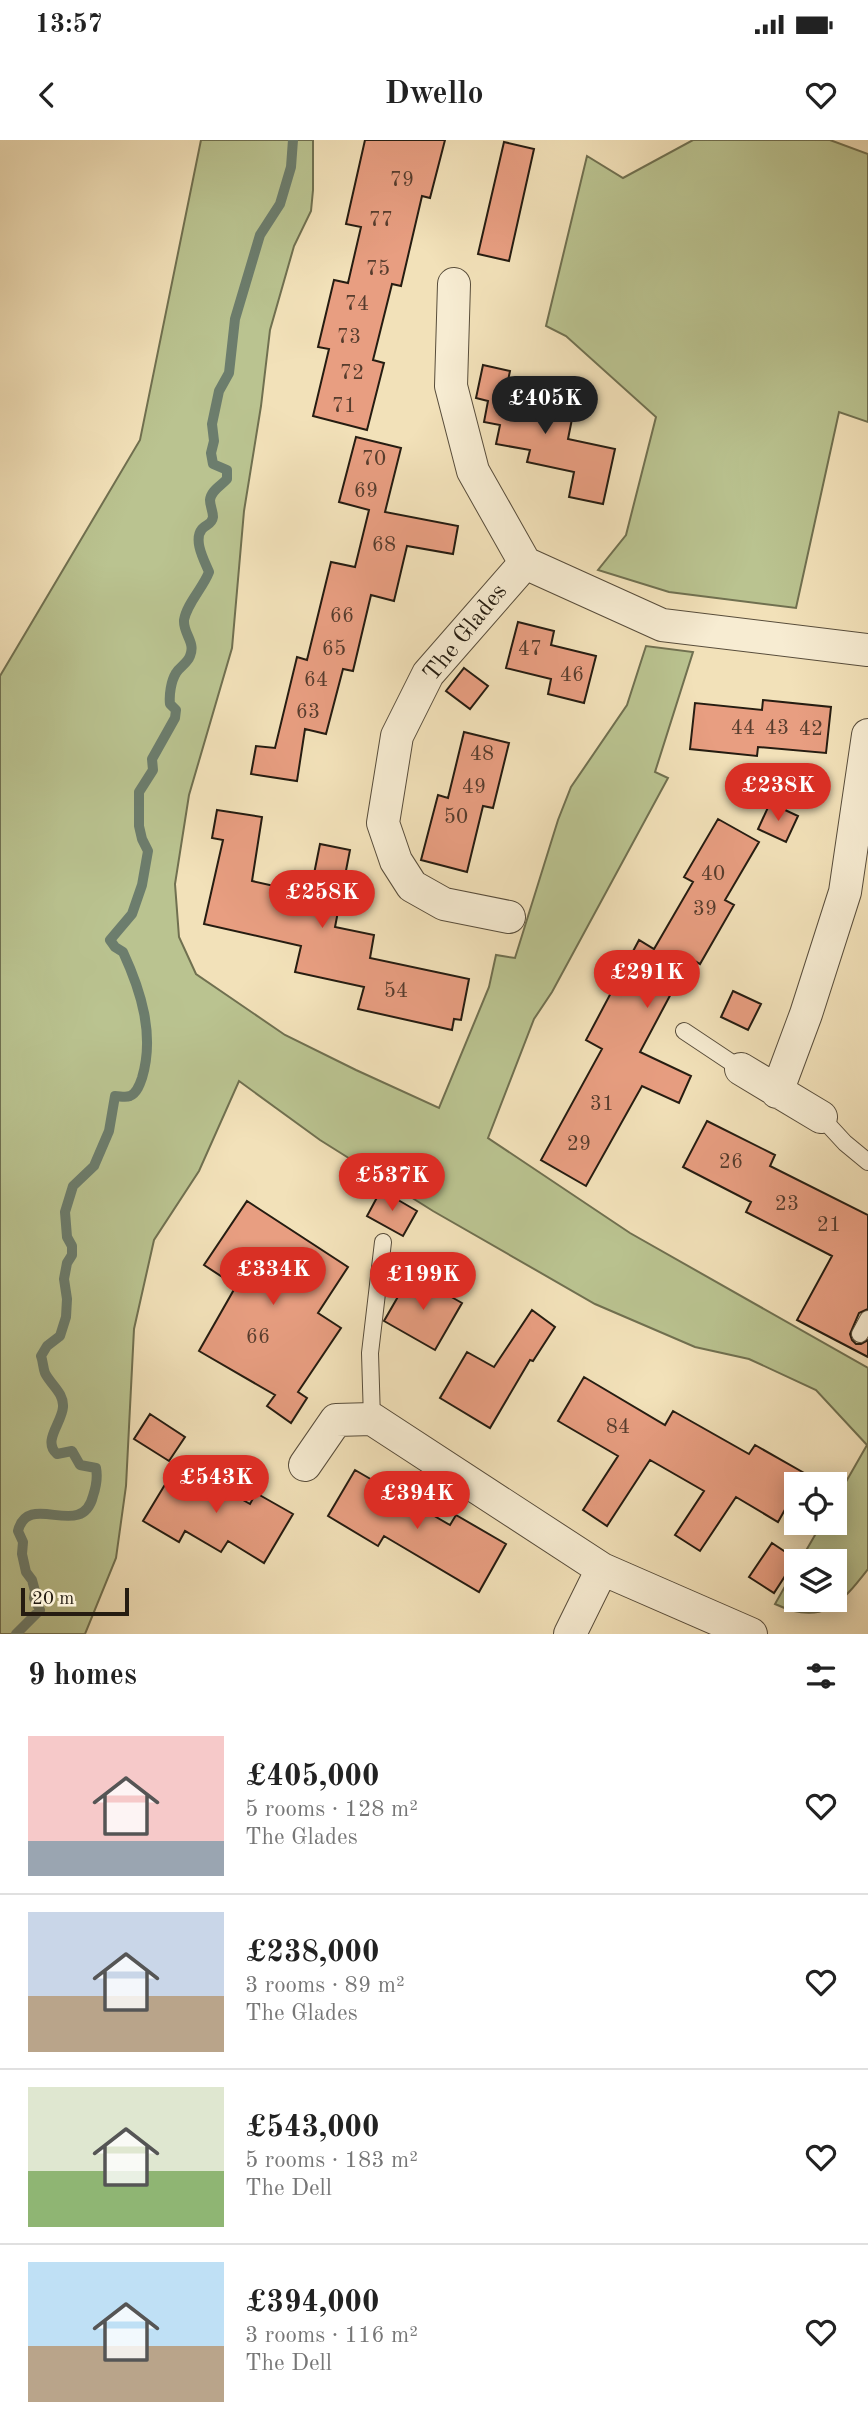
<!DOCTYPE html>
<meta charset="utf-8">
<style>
body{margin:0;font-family:"Old Standard TT",serif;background:#f2f2f2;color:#222;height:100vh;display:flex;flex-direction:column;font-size:26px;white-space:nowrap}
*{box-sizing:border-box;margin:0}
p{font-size:23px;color:#767676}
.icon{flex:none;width:38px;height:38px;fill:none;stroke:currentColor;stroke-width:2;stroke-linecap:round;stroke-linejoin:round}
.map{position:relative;height:1494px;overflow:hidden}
.details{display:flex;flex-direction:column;background:#fff;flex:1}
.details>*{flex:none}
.controls{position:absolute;left:784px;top:1332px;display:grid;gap:14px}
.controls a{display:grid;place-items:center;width:63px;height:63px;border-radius:0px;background:#fff;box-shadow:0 4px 18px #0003;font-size:35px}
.scale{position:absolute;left:21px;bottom:18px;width:108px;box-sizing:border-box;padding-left:7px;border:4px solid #251c11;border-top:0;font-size:19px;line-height:24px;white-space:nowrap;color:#251c11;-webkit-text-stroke:5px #f7ecd2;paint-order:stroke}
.price{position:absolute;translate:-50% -60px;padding:0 16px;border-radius:24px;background:#d93025;color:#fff;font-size:23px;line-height:46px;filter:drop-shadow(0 2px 4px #0008)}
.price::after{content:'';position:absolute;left:50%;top:42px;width:21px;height:16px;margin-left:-10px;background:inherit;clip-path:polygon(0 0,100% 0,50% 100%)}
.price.selected{background:#222;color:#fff}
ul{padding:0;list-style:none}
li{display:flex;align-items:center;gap:21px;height:175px;padding:0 28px}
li+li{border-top:2px solid #e0e0e0}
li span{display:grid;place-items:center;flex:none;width:196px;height:140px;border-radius:0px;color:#555}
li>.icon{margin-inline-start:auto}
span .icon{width:84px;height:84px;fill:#fffc;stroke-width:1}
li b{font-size:30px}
h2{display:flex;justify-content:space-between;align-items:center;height:84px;padding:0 28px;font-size:30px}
.status{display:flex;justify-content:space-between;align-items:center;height:49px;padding:0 35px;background:#fff;direction:ltr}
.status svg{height:19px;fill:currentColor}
header{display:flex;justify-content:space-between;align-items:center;height:91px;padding:0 28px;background:#fff;font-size:32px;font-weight:700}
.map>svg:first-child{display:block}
.green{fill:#bac390;stroke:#707050;stroke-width:2}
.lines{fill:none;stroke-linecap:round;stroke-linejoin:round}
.stream{stroke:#6c7d6d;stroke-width:10}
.building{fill:#e89e81;stroke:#251c11;stroke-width:2}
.lane-casing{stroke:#584d3b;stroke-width:18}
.street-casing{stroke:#584d3b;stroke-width:34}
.lane{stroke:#f7ecd2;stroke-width:16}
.street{stroke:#f7ecd2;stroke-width:32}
.labels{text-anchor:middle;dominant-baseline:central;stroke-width:7;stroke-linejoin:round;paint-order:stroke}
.number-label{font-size:21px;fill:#563c2d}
.street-label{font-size:24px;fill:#251c11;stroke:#f7ecd2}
</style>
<div class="status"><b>13:57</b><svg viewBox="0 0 49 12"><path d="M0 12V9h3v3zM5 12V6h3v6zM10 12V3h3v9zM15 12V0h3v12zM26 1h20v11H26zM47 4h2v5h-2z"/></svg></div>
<header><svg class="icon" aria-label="back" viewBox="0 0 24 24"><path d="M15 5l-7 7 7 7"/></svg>Dwello<svg class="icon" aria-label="heart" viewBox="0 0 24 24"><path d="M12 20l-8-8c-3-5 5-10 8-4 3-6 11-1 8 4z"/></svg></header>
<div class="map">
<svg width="868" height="1494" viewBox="0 0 868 1494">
<rect width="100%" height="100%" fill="#f2e1b9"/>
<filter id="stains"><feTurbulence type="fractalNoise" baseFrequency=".00286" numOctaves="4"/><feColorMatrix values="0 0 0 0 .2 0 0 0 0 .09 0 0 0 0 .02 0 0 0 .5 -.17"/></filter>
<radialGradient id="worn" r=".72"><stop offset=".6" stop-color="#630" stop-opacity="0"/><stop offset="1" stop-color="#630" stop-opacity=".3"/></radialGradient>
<path class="green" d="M 201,0 L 313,0 L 313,50 L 311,71 L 294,106 L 270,190 L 261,266 L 244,371 L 232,508 L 189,655 L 175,744 L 179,797 L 196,834 L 285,895 L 356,930 L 439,968 L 489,847 L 496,815 L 515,818 L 558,680 L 571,647 L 627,565 L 646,506 L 693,512 L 655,632 L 668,638 L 552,852 L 534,879 L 488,998 L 630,1093 L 868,1228 L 868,1429 C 840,1465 822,1486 775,1464 L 796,1427 L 796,1460 L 835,1460 L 835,1421 L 800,1421 L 822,1383 L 835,1382 L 835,1361 L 867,1305 L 816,1250 L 749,1219 L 695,1207 L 595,1164 L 433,1071 L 320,1000 L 239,941 L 199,1031 L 154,1100 L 134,1189 L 126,1346 L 116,1418 L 85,1494 L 0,1494 L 0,536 L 140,300 Z
M 693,0 L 830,0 L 868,14 L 868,282 L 839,272 L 796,468 L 669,452 L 598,430 L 626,395 L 656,277 L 566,196 L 546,186 L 587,16 L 623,38 Z"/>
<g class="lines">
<path class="stream" d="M 16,1494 L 40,1470 L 34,1458 L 35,1451 L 32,1440 L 26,1432 L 22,1414 L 23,1402 L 18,1391 C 28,1350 82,1401 93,1356 C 96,1347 98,1338 96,1328 L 80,1325 L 72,1311 L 57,1314 C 42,1301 62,1283 63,1267 C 64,1253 51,1245 45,1233 C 43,1228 43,1221 41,1216 L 47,1206 L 60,1196 L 66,1177 L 67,1159 L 64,1139 L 67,1123 L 72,1115 L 72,1106 L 67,1097 L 65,1072 L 73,1046 L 94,1026 L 109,991 L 115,956 C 120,956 125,958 130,956 C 137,953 140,944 142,938 C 155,895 141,851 123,812 L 115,807 L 110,800 L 132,774 L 142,745 L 148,711 L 142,699 L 139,686 L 139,652 L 153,630 L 152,619 L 175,578 L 176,570 L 170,564 C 169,555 171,541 176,533 C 180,526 187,524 190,516 C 196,502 183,494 184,480 C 187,463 203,448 209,432 C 204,420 193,400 202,389 C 206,384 212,385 213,377 C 213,371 210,366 210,360 C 211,350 221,346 227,339 L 227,330 L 213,324 L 211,313 L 214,301 L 212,284 L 219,251 L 229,233 L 235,179 L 260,95 L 280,64 L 291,27 L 293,0"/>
</g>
<path class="building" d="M 365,0 L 445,0 L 430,58 L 422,56 L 401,146 L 392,144 L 373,220 L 384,223 L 367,290 L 313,276 L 329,209 L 318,207 L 334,140 L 348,143 L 361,87 L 346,84 Z
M 504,2 L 534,9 L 509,121 L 478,114 Z
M 483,225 L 510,231 L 506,250 L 541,257 L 538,267 L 573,274 L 568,299 L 615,309 L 603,364 L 569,357 L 574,332 L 527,322 L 530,310 L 496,304 L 500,285 L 484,282 L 488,261 L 476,258 Z
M 356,297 L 401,308 L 385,372 L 458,386 L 453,414 L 407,406 L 394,461 L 371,455 L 353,531 L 343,529 L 326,594 L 305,589 L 297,641 L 251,634 L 256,606 L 275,608 L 297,517 L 307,520 L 331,422 L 355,427 L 369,370 L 339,362 Z
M 518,482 L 554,491 L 551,505 L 596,516 L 584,563 L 548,554 L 551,539 L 506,528 Z
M 464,528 L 488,546 L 470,569 L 446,551 Z
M 763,560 L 831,567 L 826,613 L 758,607 L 757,616 L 690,609 L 695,563 L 762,570 Z
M 464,592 L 509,603 L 493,668 L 483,666 L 467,732 L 421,720 L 438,655 L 448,658 Z
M 770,663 L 798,676 L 786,702 L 758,689 Z
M 217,670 L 262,677 L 252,741 L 310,754 L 320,704 L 350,710 L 335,787 L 374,795 L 370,818 L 469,839 L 461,880 L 454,879 L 452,890 L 358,869 L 364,847 L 295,832 L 301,806 L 204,784 L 223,700 L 212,698 Z
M 718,679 L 759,702 L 725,760 L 734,765 L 700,824 L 690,818 L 640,912 L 691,936 L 679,963 L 642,946 L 586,1046 L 541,1020 L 602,909 L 586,900 L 639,800 L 654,809 L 693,742 L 684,737 Z
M 733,851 L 761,864 L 748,890 L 721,877 Z
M 707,981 L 775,1015 L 770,1026 L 868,1075 L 868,1169 L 859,1173 L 850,1194 L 852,1200 L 856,1204 L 861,1204 L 868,1200 L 868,1217 L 797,1180 L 832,1116 L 746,1072 L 751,1062 L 683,1027 Z
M 381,1050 L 417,1071 L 403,1096 L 367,1076 Z
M 247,1061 L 348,1127 L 318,1173 L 341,1188 L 298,1252 L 307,1258 L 291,1283 L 267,1266 L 275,1255 L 199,1211 L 236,1146 L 204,1125 Z
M 411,1134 L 462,1163 L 435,1210 L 384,1181 Z
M 532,1170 L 555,1187 L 533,1221 L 530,1220 L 490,1288 L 440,1258 L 467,1212 L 494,1227 Z
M 584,1237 L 665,1285 L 673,1271 L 749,1314 L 755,1305 L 806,1334 L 800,1344 L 796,1344 L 796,1350 L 778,1382 L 736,1357 L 700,1411 L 675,1395 L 704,1351 L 650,1320 L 607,1386 L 583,1370 L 618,1316 L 558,1281 Z
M 150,1274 L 185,1297 L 169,1321 L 134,1299 Z
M 178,1323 L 250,1364 L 256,1353 L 293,1374 L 264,1423 L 228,1401 L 221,1412 L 185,1391 L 179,1402 L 143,1381 Z
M 355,1330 L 450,1385 L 456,1375 L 506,1404 L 479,1452 L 384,1396 L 378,1406 L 328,1376 Z
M 772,1403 L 796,1419 L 774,1453 L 749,1437 Z"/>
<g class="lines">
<defs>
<path id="lane" d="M 684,891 L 741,929
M 821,977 L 845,1003 L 868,1022
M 860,1194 L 868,1179
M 372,1279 L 370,1213 L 383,1102"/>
<path id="street" d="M 454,144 L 451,246 L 473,331 L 525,423 L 662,485 L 868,510
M 509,777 L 444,764 L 412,746 L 396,721 L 383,683 L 397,596 L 428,534 L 525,423
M 741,929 L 821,977
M 777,952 L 806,874 L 845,752 L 868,595
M 305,1325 L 336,1280 L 372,1279 L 602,1429 L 751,1494
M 570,1494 L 602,1429"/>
</defs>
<use href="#lane" class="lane-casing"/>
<use href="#street" class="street-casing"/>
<use href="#lane" class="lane"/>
<use href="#street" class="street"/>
</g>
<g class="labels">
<g class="number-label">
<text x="402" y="40">79</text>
<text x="381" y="80">77</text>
<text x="378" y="129">75</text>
<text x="357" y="164">74</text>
<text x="349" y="197">73</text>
<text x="352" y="233">72</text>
<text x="344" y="266">71</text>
<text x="374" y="319">70</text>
<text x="366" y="351">69</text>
<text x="384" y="405">68</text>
<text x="342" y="476">66</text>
<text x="334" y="509">65</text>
<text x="530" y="509">47</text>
<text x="572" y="535">46</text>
<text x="316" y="540">64</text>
<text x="308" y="572">63</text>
<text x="743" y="588">44</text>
<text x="777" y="588">43</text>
<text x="811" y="589">42</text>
<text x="482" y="614">48</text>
<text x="474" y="647">49</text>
<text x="456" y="677">50</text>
<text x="713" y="734">40</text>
<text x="705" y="769">39</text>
<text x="396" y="851">54</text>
<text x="602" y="964">31</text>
<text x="579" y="1004">29</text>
<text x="731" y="1022">26</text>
<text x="787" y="1064">23</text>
<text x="829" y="1085">21</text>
<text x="258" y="1197">66</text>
<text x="618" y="1287">84</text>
</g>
<g class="street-label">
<text transform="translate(466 493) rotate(-51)">The Glades</text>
</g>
</g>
<rect width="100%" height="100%" filter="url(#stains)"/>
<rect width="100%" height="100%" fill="url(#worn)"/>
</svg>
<div class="controls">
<a><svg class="icon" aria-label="locate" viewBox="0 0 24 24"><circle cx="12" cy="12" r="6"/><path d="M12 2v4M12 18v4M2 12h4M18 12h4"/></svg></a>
<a><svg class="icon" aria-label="layers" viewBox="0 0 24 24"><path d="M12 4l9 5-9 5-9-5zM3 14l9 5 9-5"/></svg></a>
</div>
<div class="scale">20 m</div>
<b class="price selected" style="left:545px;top:296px">£405K</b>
<b class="price" style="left:778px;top:683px">£238K</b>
<b class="price" style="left:322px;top:790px">£258K</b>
<b class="price" style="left:647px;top:870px">£291K</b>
<b class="price" style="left:392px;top:1073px">£537K</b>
<b class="price" style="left:273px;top:1167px">£334K</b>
<b class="price" style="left:423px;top:1172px">£199K</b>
<b class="price" style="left:216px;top:1375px">£543K</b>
<b class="price" style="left:417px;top:1391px">£394K</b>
</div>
<section class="details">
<h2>9 homes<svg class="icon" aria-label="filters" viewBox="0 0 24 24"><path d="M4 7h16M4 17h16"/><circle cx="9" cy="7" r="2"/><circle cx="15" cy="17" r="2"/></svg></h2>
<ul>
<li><span style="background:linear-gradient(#f6c9c9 75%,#9aa5b1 0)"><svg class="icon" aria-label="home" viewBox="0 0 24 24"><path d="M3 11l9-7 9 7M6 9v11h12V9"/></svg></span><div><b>£405,000</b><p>5 rooms · 128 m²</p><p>The Glades</p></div><svg class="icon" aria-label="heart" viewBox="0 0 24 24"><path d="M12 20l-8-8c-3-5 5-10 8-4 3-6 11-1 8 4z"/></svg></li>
<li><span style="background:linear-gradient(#c9d6e8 60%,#b9a48a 0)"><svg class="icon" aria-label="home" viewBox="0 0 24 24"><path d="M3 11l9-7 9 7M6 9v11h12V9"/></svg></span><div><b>£238,000</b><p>3 rooms · 89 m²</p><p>The Glades</p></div><svg class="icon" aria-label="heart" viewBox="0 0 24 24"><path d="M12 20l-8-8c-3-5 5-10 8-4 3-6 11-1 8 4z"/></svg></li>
<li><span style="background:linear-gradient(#dfe7d0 60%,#8fb573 0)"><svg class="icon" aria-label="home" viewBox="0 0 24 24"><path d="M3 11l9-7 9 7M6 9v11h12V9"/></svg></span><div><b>£543,000</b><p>5 rooms · 183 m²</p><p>The Dell</p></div><svg class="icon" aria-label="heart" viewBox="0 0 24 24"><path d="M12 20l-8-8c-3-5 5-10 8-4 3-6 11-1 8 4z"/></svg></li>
<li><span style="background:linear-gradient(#bfe0f5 60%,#b9a48a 0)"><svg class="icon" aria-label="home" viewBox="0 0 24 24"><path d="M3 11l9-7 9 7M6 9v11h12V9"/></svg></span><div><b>£394,000</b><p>3 rooms · 116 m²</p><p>The Dell</p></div><svg class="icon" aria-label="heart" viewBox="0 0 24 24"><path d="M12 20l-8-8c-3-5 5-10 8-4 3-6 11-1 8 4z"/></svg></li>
</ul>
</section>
